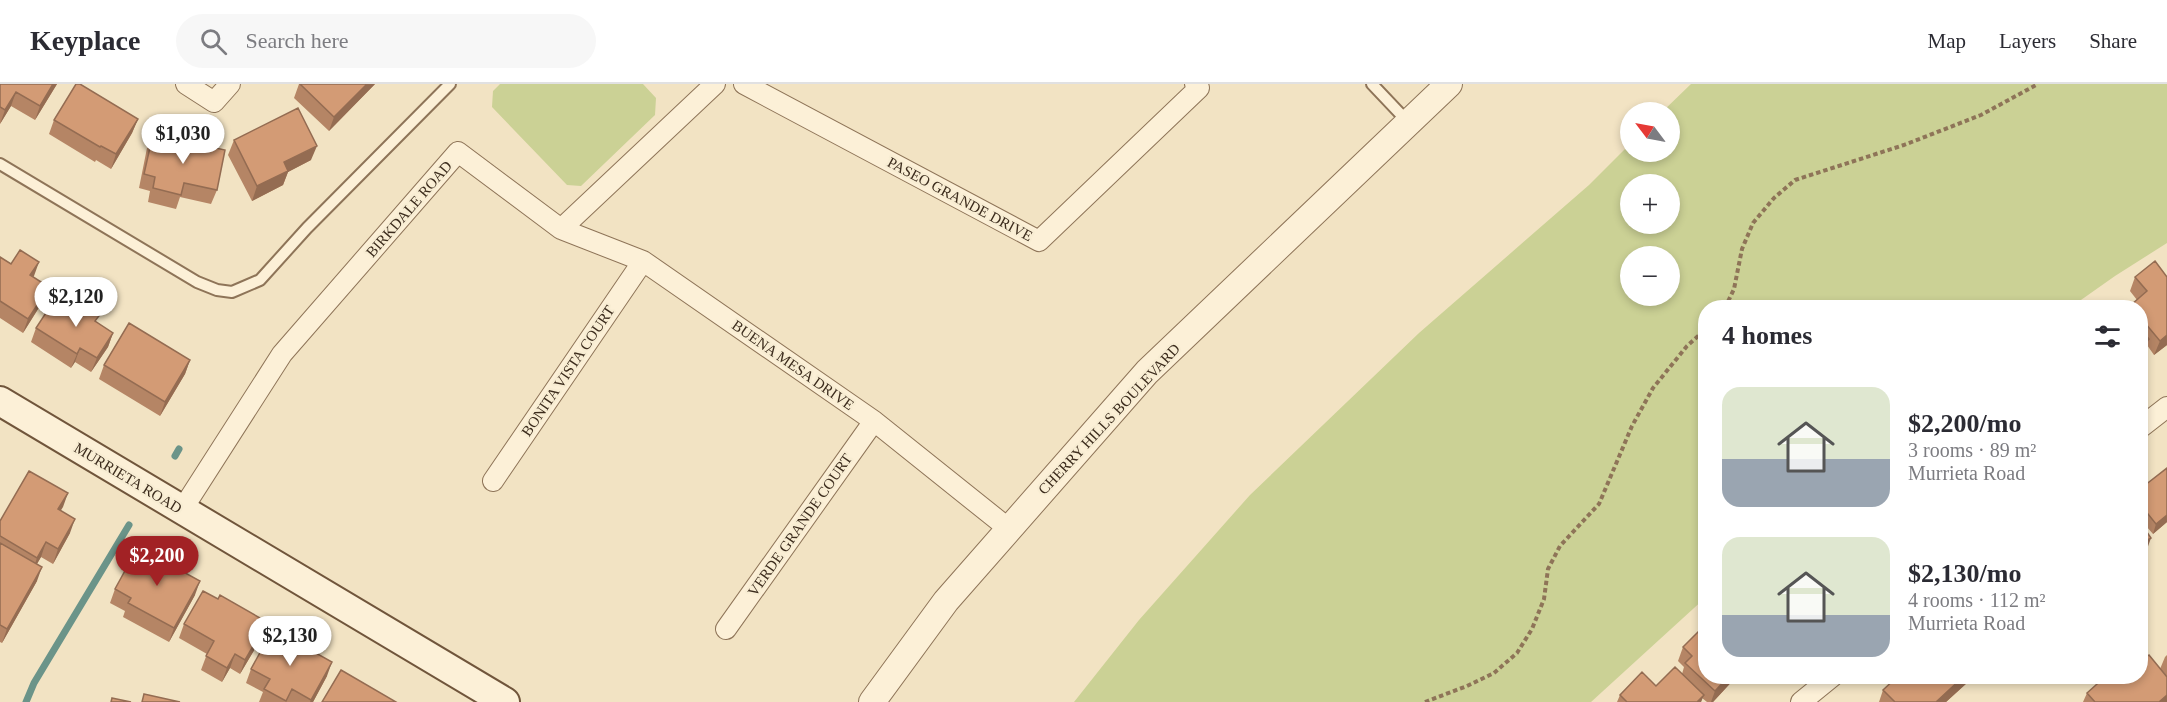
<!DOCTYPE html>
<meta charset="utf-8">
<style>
body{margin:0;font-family:Georgia,serif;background:#f7f7f7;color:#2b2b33;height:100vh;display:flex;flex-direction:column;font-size:22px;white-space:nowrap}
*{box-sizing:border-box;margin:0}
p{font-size:20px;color:#7c7c81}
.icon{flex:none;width:33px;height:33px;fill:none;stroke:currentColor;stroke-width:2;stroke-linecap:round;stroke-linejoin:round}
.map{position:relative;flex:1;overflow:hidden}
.drawer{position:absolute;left:1698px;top:216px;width:450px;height:384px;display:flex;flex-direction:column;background:#fff;border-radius:24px;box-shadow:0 3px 9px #0003}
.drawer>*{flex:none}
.needle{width:39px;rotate:302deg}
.controls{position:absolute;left:1620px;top:18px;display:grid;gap:12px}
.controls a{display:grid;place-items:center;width:60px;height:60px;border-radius:50%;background:#fff;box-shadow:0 3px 9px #0003;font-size:30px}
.price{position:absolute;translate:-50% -51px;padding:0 14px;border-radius:21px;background:#fff;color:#222;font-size:20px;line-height:39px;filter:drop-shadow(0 2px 3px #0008)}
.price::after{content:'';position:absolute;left:50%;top:36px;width:18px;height:14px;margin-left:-9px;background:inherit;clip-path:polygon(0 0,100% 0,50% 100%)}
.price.current{background:#a22225;color:#fff}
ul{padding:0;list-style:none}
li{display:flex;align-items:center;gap:18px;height:150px;padding:0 24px}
li span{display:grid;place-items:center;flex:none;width:168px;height:120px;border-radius:18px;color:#555}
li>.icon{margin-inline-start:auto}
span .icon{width:72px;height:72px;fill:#fffc;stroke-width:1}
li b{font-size:26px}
h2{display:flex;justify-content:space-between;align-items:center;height:72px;padding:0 24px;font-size:26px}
header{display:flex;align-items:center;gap:36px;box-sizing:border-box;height:84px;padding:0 30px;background:#fff;border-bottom:2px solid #e1e1e2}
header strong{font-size:28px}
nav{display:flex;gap:33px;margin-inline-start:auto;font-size:21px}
.search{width:420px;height:54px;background:#f7f7f7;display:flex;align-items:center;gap:15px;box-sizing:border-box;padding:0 21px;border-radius:33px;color:#7c7c81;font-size:22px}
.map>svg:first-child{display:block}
.green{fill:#cbd195;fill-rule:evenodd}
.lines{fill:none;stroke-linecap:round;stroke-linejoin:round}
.stream{stroke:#6b9489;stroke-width:7}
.service-casing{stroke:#8e7458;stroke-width:14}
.minor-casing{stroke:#8e7458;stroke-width:22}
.tertiary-casing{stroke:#8e7458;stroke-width:28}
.secondary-casing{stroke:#70553b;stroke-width:32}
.path{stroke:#8e7458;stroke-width:4;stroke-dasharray:4.5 3;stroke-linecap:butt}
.service{stroke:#fcf0d7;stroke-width:10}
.minor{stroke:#fcf0d7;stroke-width:20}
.tertiary{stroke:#fcf0d7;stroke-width:26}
.secondary{stroke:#fcf0d7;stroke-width:28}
.wall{fill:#b58565}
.shaded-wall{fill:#946c52}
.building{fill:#d39b75;stroke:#946c52;stroke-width:1.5}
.labels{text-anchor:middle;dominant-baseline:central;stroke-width:4.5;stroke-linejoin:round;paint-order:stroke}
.street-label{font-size:15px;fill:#3c2c1d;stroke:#f8edd3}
</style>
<header>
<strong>Keyplace</strong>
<div class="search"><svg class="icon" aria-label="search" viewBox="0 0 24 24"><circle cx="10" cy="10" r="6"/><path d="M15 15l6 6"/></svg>Search here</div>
<nav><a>Map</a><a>Layers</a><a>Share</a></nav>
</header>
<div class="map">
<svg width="2167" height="618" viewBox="0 0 2167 618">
<rect width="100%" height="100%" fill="#f2e3c3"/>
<path class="green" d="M 500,0 L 643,0 L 656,14 L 655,31 L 581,102 L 567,101 L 492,23 L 493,7 Z
M 1691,0 L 2167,0 L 2167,159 L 2115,192 L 2071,223 L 1706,224 L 1705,514 L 1591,618 L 1074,618 L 1139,536 L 1250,411 L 1419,249 L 1589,101 L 1630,60 L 1630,68 L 1670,68 L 1670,28 L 1662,28 ZM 1630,100 L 1670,100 L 1670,140 L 1630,140 ZM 1630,172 L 1670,172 L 1670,212 L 1630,212 Z"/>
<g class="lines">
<path class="stream" d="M 175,372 L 179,365
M 26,618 L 34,599 L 129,441"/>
<defs>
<path id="service" d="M 1372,0 L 1408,38
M 0,80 L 197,198 L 217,206 L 232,208 L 260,196 L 307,144 L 450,0"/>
<path id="minor" d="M 186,0 L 214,18 L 230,0
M 744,0 L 1039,157 L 1199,4 L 1195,0
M 561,145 L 643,177 L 874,337 L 1009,445
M 2140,344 L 2167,323
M 493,397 L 643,177
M 182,426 L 282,270 L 458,68 L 561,145 L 715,0
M 726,545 L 874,337
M 1801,618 L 1833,592"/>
<path id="tertiary" d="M 872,618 L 946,517 L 1147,288 L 1449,0"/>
<path id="secondary" d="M 0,317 L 505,618"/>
</defs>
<use href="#service" class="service-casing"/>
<use href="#minor" class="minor-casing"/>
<use href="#tertiary" class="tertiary-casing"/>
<use href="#secondary" class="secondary-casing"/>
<path class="path" d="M 1725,224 L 1734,205 L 1742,165 L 1753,139 L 1774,114 L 1795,96 L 1904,61 L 1981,31 L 2038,0
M 1425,618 L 1467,602 L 1494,589 L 1517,569 L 1532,545 L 1544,515 L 1548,485 L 1560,462 L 1599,420 L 1632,342 L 1653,304 L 1687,262 L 1706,245"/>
<use href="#service" class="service"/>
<use href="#minor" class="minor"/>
<use href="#tertiary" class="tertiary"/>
<use href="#secondary" class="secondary"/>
</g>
<path class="wall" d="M 0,0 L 57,0 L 35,36 L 11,22 L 0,40 Z
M 299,0 L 375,0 L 329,47 L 294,14 Z
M 138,35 L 132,49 L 111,85 L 96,76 L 95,78 L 49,50 L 54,36 Z
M 153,50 L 217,106 L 211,120 L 180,113 L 176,125 L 148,118 L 150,107 L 139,104 L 147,64 Z
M 234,56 L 311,76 L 288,88 L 283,101 L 252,117 L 228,71 Z
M 0,173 L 33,193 L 43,217 L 23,249 L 0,234 Z
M 2135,193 L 2167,193 L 2167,261 L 2154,271 L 2147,261 L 2144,269 L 2140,261 L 2140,224 L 2130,224 L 2131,221 L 2137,216 L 2130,207 Z
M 78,229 L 98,239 L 113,249 L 108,263 L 91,288 L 75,278 L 71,284 L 31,258 L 36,244 Z
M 190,276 L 185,290 L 160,332 L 99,295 L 104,281 Z
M 2167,384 L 2167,438 L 2153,450 L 2140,435 L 2140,405 Z
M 68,409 L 60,427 L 70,449 L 53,480 L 41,473 L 37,480 L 37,497 L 2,559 L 0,558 L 0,437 Z
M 115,505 L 195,511 L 169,558 L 123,533 L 125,527 L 110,519 Z
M 184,540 L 262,553 L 240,590 L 230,584 L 222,598 L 201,586 L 207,570 L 179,554 Z
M 1683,563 L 1737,592 L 1713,618 L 1707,618 L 1702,614 L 1701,618 L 1617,618 L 1620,611 L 1656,602 L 1682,590 L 1684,583 L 1678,577 Z
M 2167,571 L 2167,618 L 2083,618 L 2087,609 L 2160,585 L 2165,573 Z
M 251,585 L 327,592 L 313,618 L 259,618 L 263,608 L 246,599 Z
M 1898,592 L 1970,592 L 1968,598 L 1946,618 L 1879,618 L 1883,606 Z"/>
<path class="shaded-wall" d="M 53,0 L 57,0 L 35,36 L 40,22 Z
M 367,0 L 375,0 L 329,47 L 334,33 Z
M 16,8 L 11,22 L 0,40 L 5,26 Z
M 138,35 L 132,49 L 111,85 L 116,70 Z
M 317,62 L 311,76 L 288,88 L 283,101 L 252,117 L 257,102 L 284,78 Z
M 39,178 L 34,192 L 25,205 L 30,191 Z
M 49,203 L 43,217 L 23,249 L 28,235 Z
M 113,249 L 108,263 L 91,288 L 97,274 Z
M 2167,251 L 2167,261 L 2154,271 L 2160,257 Z
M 2149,255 L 2144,269 L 2140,271 L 2140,261 Z
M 80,264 L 75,278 L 71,284 L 77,270 Z
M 190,276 L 185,290 L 160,332 L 165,318 Z
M 68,409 L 63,423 L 53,439 L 58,425 Z
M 2167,431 L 2167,438 L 2153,450 L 2156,440 Z
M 75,435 L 70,449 L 53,480 L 58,465 Z
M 2151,454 L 2146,468 L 2140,471 L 2140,461 Z
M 46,458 L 41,473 L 32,488 L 37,474 Z
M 42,483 L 37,497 L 2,559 L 7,545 Z
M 200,497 L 195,511 L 169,558 L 174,544 Z
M 267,538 L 262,553 L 240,590 L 245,576 Z
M 235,570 L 230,584 L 222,598 L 227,584 Z
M 332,578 L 327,592 L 313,618 L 310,618 Z
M 1729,592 L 1737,592 L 1713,618 L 1711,618 L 1715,607 Z
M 1964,592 L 1970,592 L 1968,598 L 1946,618 L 1936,618 Z
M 1704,611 L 1701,618 L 1697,618 Z
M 2167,611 L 2167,618 L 2159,618 Z"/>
<path class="building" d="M 0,0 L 53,0 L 40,22 L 16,8 L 5,26 L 0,23 Z
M 76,0 L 80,0 L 138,35 L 116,70 L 101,62 L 100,63 L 54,36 Z
M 300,0 L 367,0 L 334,33 Z
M 298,24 L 317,62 L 284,78 L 288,87 L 257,102 L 234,56 Z
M 153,50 L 225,66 L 217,106 L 184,99 L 181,111 L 153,104 L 155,93 L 144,90 Z
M 20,166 L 39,178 L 30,191 L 49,203 L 28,235 L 0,217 L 0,173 L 11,180 Z
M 2155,177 L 2167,193 L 2167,251 L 2160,257 L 2140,233 L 2140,224 L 2133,224 L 2131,221 L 2147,207 L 2135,193 Z
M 55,215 L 78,229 L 86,217 L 102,228 L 95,237 L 113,249 L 97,274 L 80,264 L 77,270 L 36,244 Z
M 129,239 L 190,276 L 165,318 L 104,281 Z
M 2140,244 L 2149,255 L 2140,261 Z
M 2167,384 L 2167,431 L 2156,440 L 2140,420 L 2140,405 Z
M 29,387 L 68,409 L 58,425 L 75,435 L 58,465 L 46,458 L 37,474 L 0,452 L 0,437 Z
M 2140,438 L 2151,454 L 2140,461 Z
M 0,459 L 42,483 L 7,545 L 0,541 Z
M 138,463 L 200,497 L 174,544 L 128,519 L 131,514 L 115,505 Z
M 203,507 L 218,515 L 220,511 L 267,538 L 245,576 L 235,570 L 227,584 L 206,572 L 214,557 L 184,540 Z
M 1706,540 L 1706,592 L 1729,592 L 1715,607 L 1685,579 L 1692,572 L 1683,563 Z
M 273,545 L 332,578 L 311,616 L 292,605 L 286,617 L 264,605 L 270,595 L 251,585 Z
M 2149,571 L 2167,593 L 2167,611 L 2159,618 L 2095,618 L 2087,609 L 2106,592 L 2140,592 L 2140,578 Z
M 1675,583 L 1704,611 L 1697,618 L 1627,618 L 1620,611 L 1642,588 L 1656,602 Z
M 341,586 L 396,618 L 322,618 Z
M 1898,592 L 1964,592 L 1936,618 L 1895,618 L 1883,606 Z
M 144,610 L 180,618 L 142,618 Z
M 112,614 L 131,618 L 111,618 Z"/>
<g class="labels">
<g class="street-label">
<text transform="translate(960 115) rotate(28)">PASEO GRANDE DRIVE</text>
<text transform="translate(409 125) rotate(-49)">BIRKDALE ROAD</text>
<text transform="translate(793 281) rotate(35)">BUENA MESA DRIVE</text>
<text transform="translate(568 287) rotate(-56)">BONITA VISTA COURT</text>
<text transform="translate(1109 335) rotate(-47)">CHERRY HILLS BOULEVARD</text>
<text transform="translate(128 394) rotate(31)">MURRIETA ROAD</text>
<text transform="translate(800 441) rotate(-55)">VERDE GRANDE COURT</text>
</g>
</g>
</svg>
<div class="controls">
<a><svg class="needle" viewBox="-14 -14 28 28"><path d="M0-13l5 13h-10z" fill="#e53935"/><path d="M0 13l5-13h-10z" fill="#7c7c81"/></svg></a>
<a>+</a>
<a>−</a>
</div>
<b class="price" style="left:183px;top:81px">$1,030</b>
<b class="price" style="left:76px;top:244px">$2,120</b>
<b class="price current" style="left:157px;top:503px">$2,200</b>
<b class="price" style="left:290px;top:583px">$2,130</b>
<section class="drawer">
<h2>4 homes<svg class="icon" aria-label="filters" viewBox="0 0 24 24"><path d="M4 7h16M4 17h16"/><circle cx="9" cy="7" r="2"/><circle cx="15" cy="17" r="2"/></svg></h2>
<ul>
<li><span style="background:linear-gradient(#dfe7d0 60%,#9aa5b1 0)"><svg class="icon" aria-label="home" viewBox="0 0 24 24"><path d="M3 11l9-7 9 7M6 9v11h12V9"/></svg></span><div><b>$2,200/mo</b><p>3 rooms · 89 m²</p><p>Murrieta Road</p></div></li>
<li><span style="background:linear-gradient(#dfe7d0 65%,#9aa5b1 0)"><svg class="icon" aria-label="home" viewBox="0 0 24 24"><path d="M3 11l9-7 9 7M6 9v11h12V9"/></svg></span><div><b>$2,130/mo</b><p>4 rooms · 112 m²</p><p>Murrieta Road</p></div></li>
</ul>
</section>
</div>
